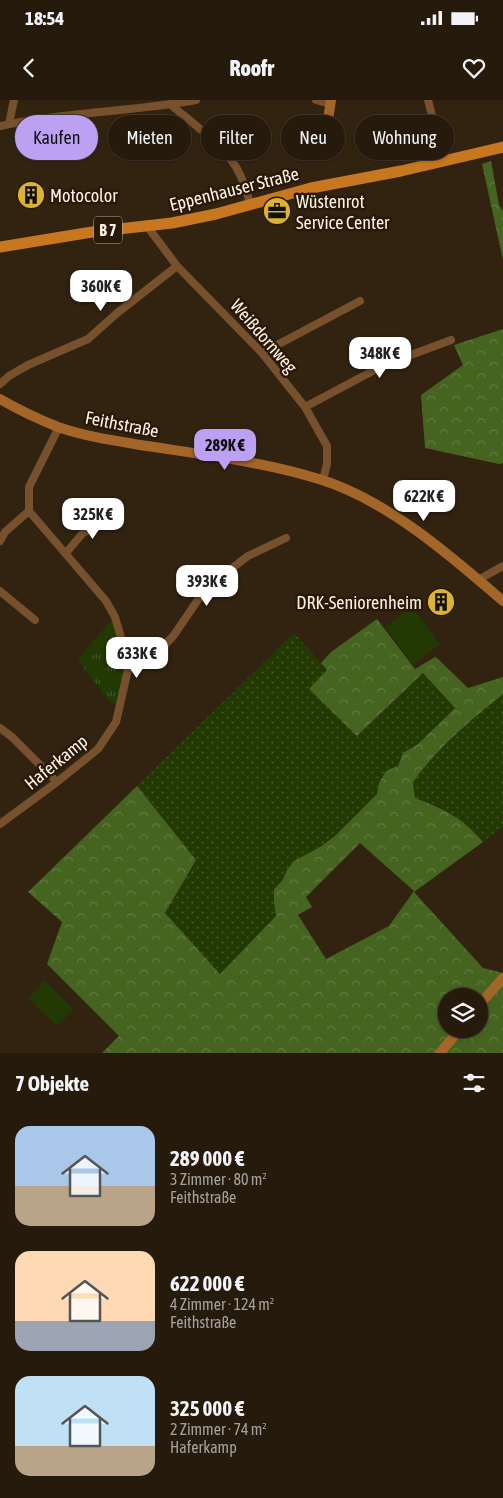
<!DOCTYPE html>
<html lang="de">
<meta charset="utf-8">
<style>
body{margin:0;font-family:"Asap Condensed",sans-serif;background:#32271b;color:#f1f3f6;height:100vh;display:flex;flex-direction:column;font-size:19px;white-space:nowrap}
*{box-sizing:border-box;margin:0}
p{font-size:16px;color:#a4a19d}
.icon{flex:none;width:28px;height:28px;fill:none;stroke:currentColor;stroke-width:2;stroke-linecap:round;stroke-linejoin:round}
.map{position:relative;height:953px;overflow:hidden}
.sheet{display:flex;flex-direction:column;background:#261a0d;flex:1}
.sheet>*{flex:none}
.top-card{position:absolute;left:15px;top:15px;width:474px;height:45px;display:flex;gap:10px}
.tools{position:absolute;left:438px;top:888px;display:grid;gap:10px}
.tools a{display:grid;place-items:center;width:50px;height:50px;border-radius:50%;background:#261a0d;box-shadow:0 1px 4px #0004,0 0 0 1px #42382e;font-size:25px}
.price{position:absolute;translate:-50% -42px;padding:0 11px;border-radius:10px;background:#fff;color:#222;font-size:16px;line-height:32px;filter:drop-shadow(0 1px 2px #0008)}
.price::after{content:'';position:absolute;left:50%;top:30px;width:15px;height:11px;margin-left:-8px;background:inherit;clip-path:polygon(0 0,100% 0,50% 100%)}
.price.selected{background:#bca0f2;color:#111}
ul{padding:0;list-style:none}
li{display:flex;align-items:center;gap:15px;height:125px;padding:0 15px}
li span{display:grid;place-items:center;flex:none;width:140px;height:100px;border-radius:15px;color:#555}
li>.icon{margin-inline-start:auto}
span .icon{width:60px;height:60px;fill:#fffc;stroke-width:1}
li b{font-size:21px}
h2{display:flex;justify-content:space-between;align-items:center;height:60px;padding:0 15px;font-size:21px}
.chip{padding:0 18px;border-radius:22px;background:#261a0d;box-shadow:0 1px 4px #0004,0 0 0 1px #42382e;font-size:18px;line-height:45px}
.chip.selected{background:#bca0f2;color:#111}
.status{display:flex;justify-content:space-between;align-items:center;height:35px;padding:0 25px;background:#261a0d;direction:ltr}
.status svg{height:14px;fill:currentColor}
header{display:flex;justify-content:space-between;align-items:center;height:65px;padding:0 15px;background:#261a0d;font-size:22px;font-weight:800}
.map>svg:first-child{display:block}
.grass{fill:url(#grass-dots)}
.forest{fill:url(#forest-crowns);fill-rule:evenodd}
.park{fill:url(#park-tufts)}
.pitch{fill:#223904}
.lines{fill:none;stroke-linecap:round;stroke-linejoin:round}
.street{stroke:#77502d;stroke-width:8}
.secondary{stroke:#a46628;stroke-width:10}
.primary{stroke:#c7771f;stroke-width:11}
.labels{text-anchor:middle;dominant-baseline:central;stroke-width:5;stroke-linejoin:round;paint-order:stroke}
.shield{fill:#281908;stroke:#bdb1a4;stroke-width:1}
.shield-label{font-size:16px;font-weight:bold;fill:#fdf2e7}
.street-label{font-size:18px;fill:#fdf2e7;stroke:#281908}
.poi-label{font-size:18px;fill:#fdf2e7;stroke:#281908;text-anchor:start}
</style>
<div class="status"><b>18:54</b><svg viewBox="0 0 49 12"><path d="M0 12V9h3v3zM5 12V6h3v6zM10 12V3h3v9zM15 12V0h3v12zM26 1h20v11H26zM47 4h2v5h-2z"/></svg></div>
<header><svg class="icon" aria-label="back" viewBox="0 0 24 24"><path d="M15 5l-7 7 7 7"/></svg>Roofr<svg class="icon" aria-label="heart" viewBox="0 0 24 24"><path d="M12 20l-8-8c-3-5 5-10 8-4 3-6 11-1 8 4z"/></svg></header>
<div class="map">
<svg width="503" height="953" viewBox="0 0 503 953">
<defs>
<pattern id="grass-dots" width="8" height="8" patternUnits="userSpaceOnUse" patternTransform="scale(1.25)"><rect width="8" height="8" fill="#223904"/><path d="M2 2h.1M6 6h.1" fill="none" stroke="#435629" stroke-width="1.8" stroke-linecap="round"/></pattern>
<pattern id="forest-crowns" width="20" height="18" patternUnits="userSpaceOnUse" patternTransform="scale(1.25)"><rect width="20" height="18" fill="#446420"/><path d="M2 6a3 3 0 1 1 6 0M12 15a3 3 0 1 1 6 0" fill="none" stroke="#607b40"/></pattern>
<pattern id="park-tufts" width="24" height="20" patternUnits="userSpaceOnUse" patternTransform="scale(1.25)"><rect width="24" height="20" fill="#223904"/><path d="M3 7l-1-3M5 7V3M7 7l1-3M15 17l-1-3M17 17v-4M19 17l1-3" fill="none" stroke="#435629"/></pattern>
</defs>
<rect width="100%" height="100%" fill="#322311"/>
<path class="grass" d="M 294,533 L 327,570 L 309,589 L 358,636 L 424,573 L 455,607 L 418,644 L 403,653 L 398,666 L 379,683 L 377,694 L 335,736 L 287,770 L 282,781 L 274,789 L 274,803 L 277,816 L 220,874 L 165,813 L 196,760 L 137,686 Z
M 503,594 L 503,727 L 483,742 L 478,735 L 439,706 L 415,698 L 413,682 C 438,647 470,621 503,594 Z"/>
<path class="forest" d="M 491,61 L 499,105 L 503,111 L 503,160 L 482,64 Z
M 503,229 L 503,363 L 499,364 L 425,348 L 421,295 L 463,265 L 454,245 Z
M 377,519 L 415,569 L 435,557 L 437,558 L 468,588 L 503,577 L 503,594 C 470,621 438,647 413,682 L 415,698 C 443,708 464,719 483,742 L 414,792 L 483,868 L 503,873 L 503,953 L 102,953 L 119,936 L 47,864 L 62,822 L 28,792 L 137,686 L 196,760 L 165,813 L 220,874 L 276,816 L 274,803 L 274,789 L 282,781 L 287,770 L 294,761 L 320,747 L 335,736 L 377,694 L 379,683 L 386,671 L 398,666 L 403,653 L 418,644 L 455,608 L 423,573 L 357,636 L 309,589 L 327,570 L 321,563 L 331,552 ZM 360,743 L 414,791 L 389,826 L 326,859 L 298,815 L 312,807 L 306,797 ZM 446,896 L 479,896 L 479,929 L 446,929 Z"/>
<path class="park" d="M 115,517 L 129,565 L 121,606 L 109,601 L 78,561 L 92,542 Z"/>
<path class="pitch" d="M 412,507 L 440,544 L 413,565 L 385,527 Z
M 45,881 L 74,909 L 57,926 L 28,898 Z"/>
<g class="lines">
<path class="street" d="M 316,0 L 330,4
M 428,0 L 434,23
M 171,5 C 191,22 223,45 236,67 C 243,79 247,91 250,104
M 9,24 L 14,0
M 0,26 C 64,12 131,12 196,0
M 147,126 L 177,166 L 262,253 L 305,307 L 327,346 L 327,364 L 323,380
M 262,253 L 360,201
M 0,284 L 9,276 L 28,265 L 88,239 L 116,214 L 177,166
M 305,307 L 384,265 L 451,240
M 0,441 L 5,432 L 29,411 L 29,387 L 59,327
M 66,453 L 82,434 L 109,415
M 478,480 L 503,466
M 0,491 L 35,520
M 129,565 L 164,546 L 174,535 L 206,488 L 248,456 L 286,438
M 0,628 L 12,637 L 57,682
M 0,724 L 57,682 L 98,649 L 116,622 L 129,565 L 115,517 L 106,501 L 29,411"/>
<path class="secondary" d="M 325,39 L 331,0
M 0,299 C 19,310 38,319 58,327 C 87,337 117,341 147,346 C 205,355 265,362 322,380 C 388,401 451,456 503,501
M 479,905 L 503,878
M 440,953 L 460,929"/>
<path class="primary" d="M 0,147 L 92,132 L 172,123 L 216,114 L 311,88 L 401,71 L 503,47"/>
</g>
<defs>
<symbol id="building-disc" viewBox="-11 -11 22 22"><circle r="9.5" fill="#dbb233" stroke="#281908"/><path d="M-4-6H4V6H1V3H-1V6H-4ZM-2.5-4.3h1.7v1.8h-1.7ZM.8-4.3h1.7v1.8H.8ZM-2.5-1h1.7V.8h-1.7ZM.8-1h1.7V.8H.8Z" fill="#111"/></symbol>
<symbol id="office-disc" viewBox="-11 -11 22 22"><circle r="9.5" fill="#dbb233" stroke="#281908"/><path d="M-6-3h4V-5.5h4V-3h4V5H-6ZM-1-4.5V-3h2v-1.5ZM-6 0V1H6V0Z" fill="#111"/></symbol>
</defs>
<g fill-rule="evenodd">
<use href="#building-disc" x="15" y="79" width="32" height="32"/>
<use href="#office-disc" x="261" y="95" width="32" height="32"/>
<use href="#building-disc" x="425" y="486" width="32" height="32"/>
</g>
<g class="labels">
<rect class="shield" x="94" y="116.5" width="28" height="27" rx="4"/>
<g class="shield-label">
<text x="108" y="130">B 7</text>
</g>
<g class="street-label">
<text transform="translate(234 89) rotate(-14)">Eppenhauser Straße</text>
<text transform="translate(264 236) rotate(49)">Weißdornweg</text>
<text transform="translate(122 324) rotate(11)">Feithstraße</text>
<text transform="translate(56 662) rotate(-39)">Haferkamp</text>
</g>
<g class="poi-label">
<text x="50" y="95">Motocolor</text>
<text x="296" y="101">Wüstenrot<tspan x="296" dy="21">Service Center</tspan></text>
<text x="422" y="502" text-anchor="end">DRK-Seniorenheim</text>
</g>
</g>
</svg>
<div class="tools">
<a><svg class="icon" aria-label="layers" viewBox="0 0 24 24"><path d="M12 4l9 5-9 5-9-5zM3 14l9 5 9-5"/></svg></a>
</div>
<b class="price" style="left:101px;top:212px">360K €</b>
<b class="price" style="left:380px;top:279px">348K €</b>
<b class="price selected" style="left:225px;top:371px">289K €</b>
<b class="price" style="left:424px;top:422px">622K €</b>
<b class="price" style="left:93px;top:440px">325K €</b>
<b class="price" style="left:207px;top:507px">393K €</b>
<b class="price" style="left:137px;top:579px">633K €</b>
<div class="top-card">
<a class="chip selected">Kaufen</a>
<a class="chip">Mieten</a>
<a class="chip">Filter</a>
<a class="chip">Neu</a>
<a class="chip">Wohnung</a>
</div>
</div>
<section class="sheet">
<h2>7 Objekte<svg class="icon" aria-label="filters" viewBox="0 0 24 24"><path d="M4 7h16M4 17h16"/><circle cx="9" cy="7" r="2"/><circle cx="15" cy="17" r="2"/></svg></h2>
<ul>
<li><span style="background:linear-gradient(#a9c7e8 60%,#b9a48a 0)"><svg class="icon" aria-label="home" viewBox="0 0 24 24"><path d="M3 11l9-7 9 7M6 9v11h12V9"/></svg></span><div><b>289 000 €</b><p>3 Zimmer · 80 m²</p><p>Feithstraße</p></div></li>
<li><span style="background:linear-gradient(#ffd9b3 70%,#9aa5b1 0)"><svg class="icon" aria-label="home" viewBox="0 0 24 24"><path d="M3 11l9-7 9 7M6 9v11h12V9"/></svg></span><div><b>622 000 €</b><p>4 Zimmer · 124 m²</p><p>Feithstraße</p></div></li>
<li><span style="background:linear-gradient(#bfe0f5 70%,#b9a48a 0)"><svg class="icon" aria-label="home" viewBox="0 0 24 24"><path d="M3 11l9-7 9 7M6 9v11h12V9"/></svg></span><div><b>325 000 €</b><p>2 Zimmer · 74 m²</p><p>Haferkamp</p></div></li>
</ul>
</section>
